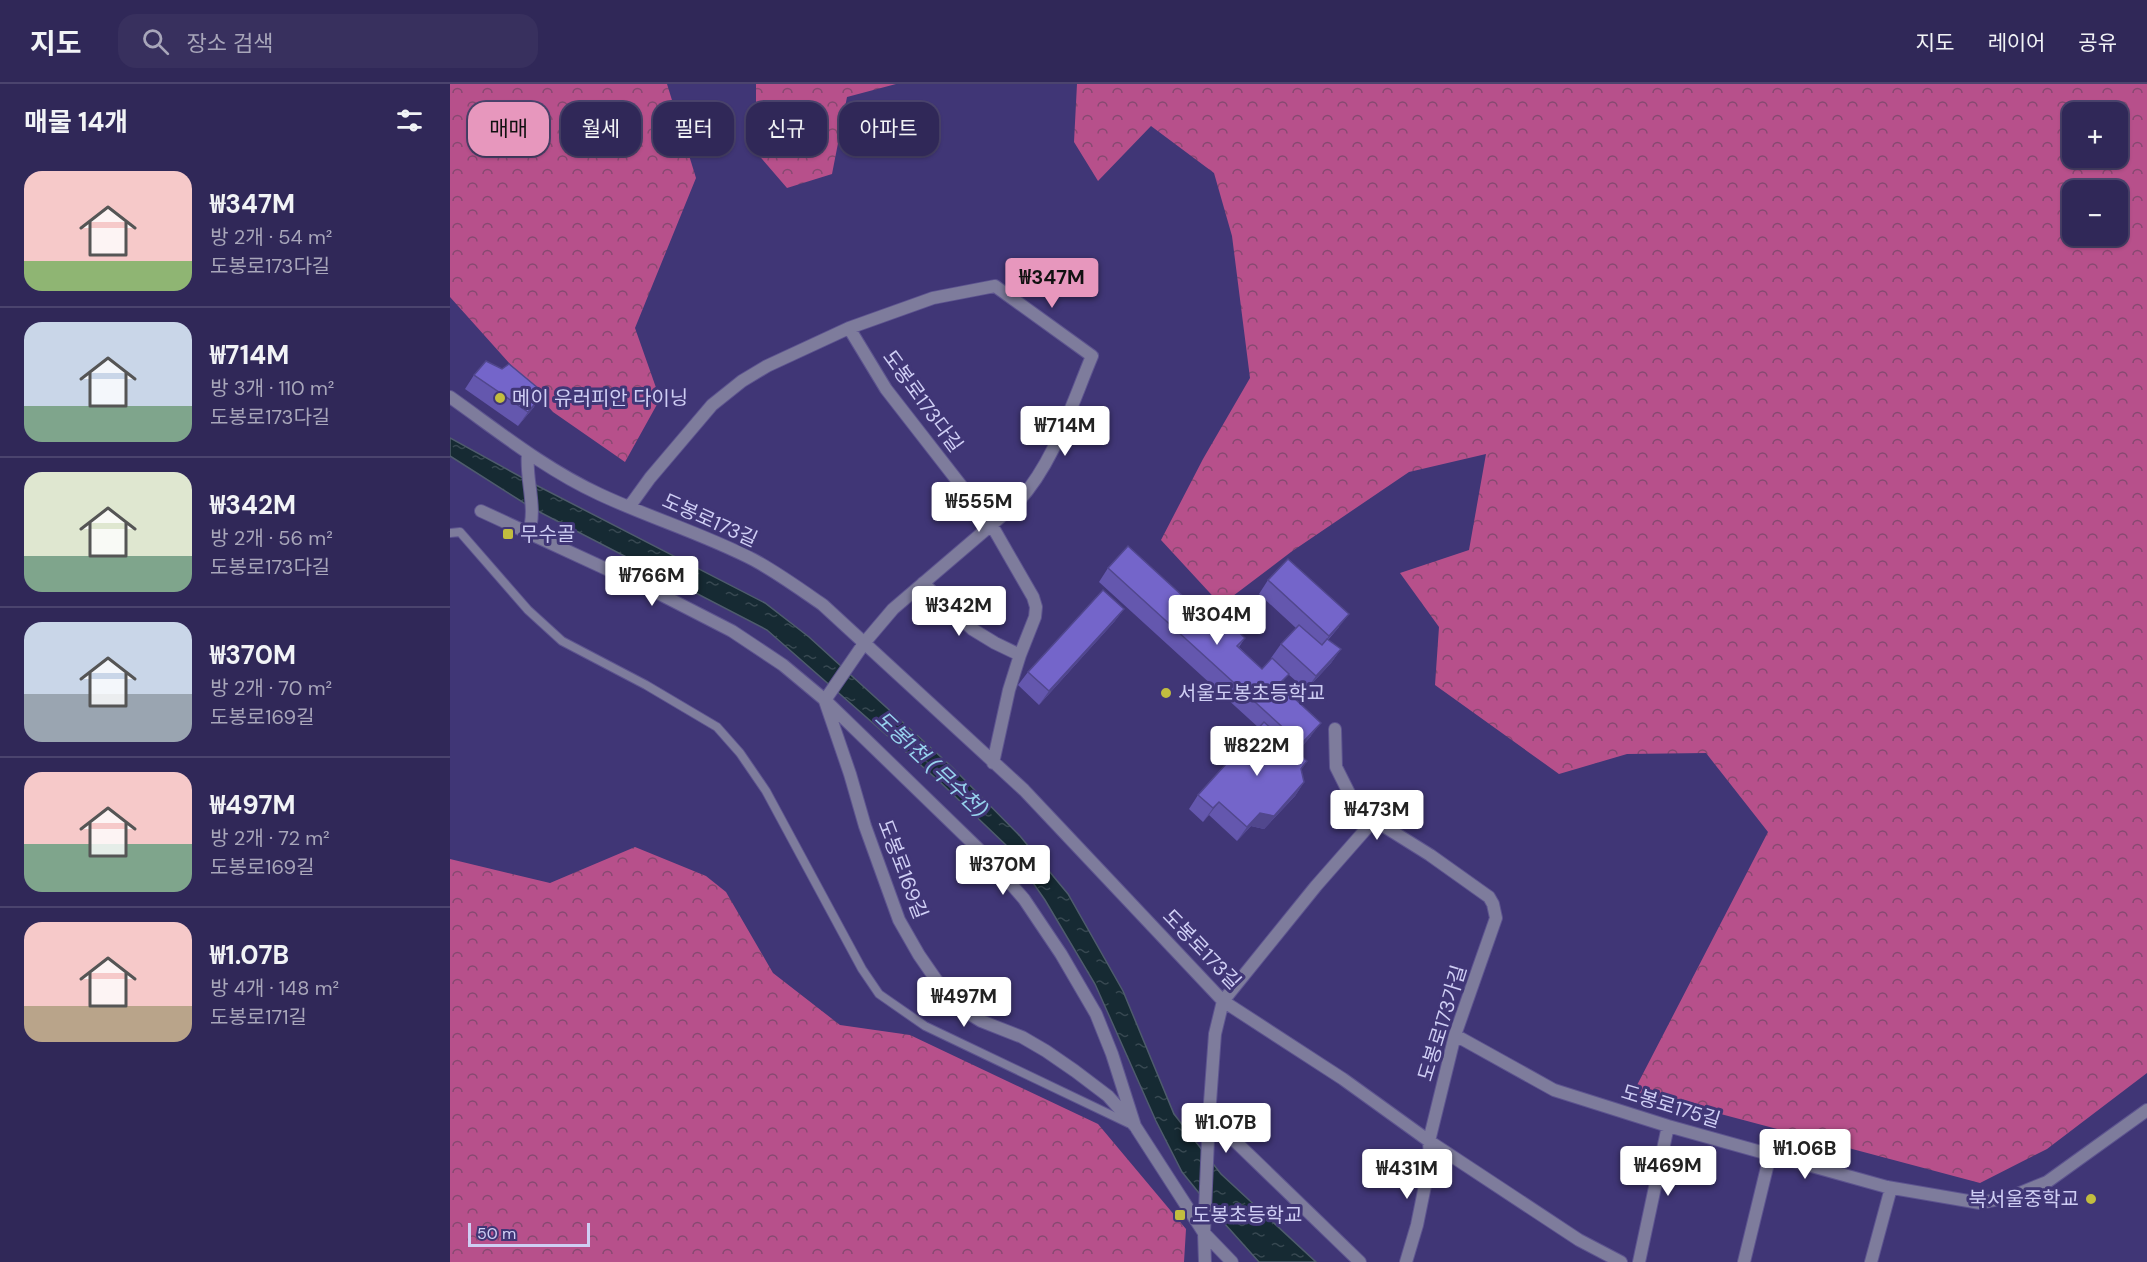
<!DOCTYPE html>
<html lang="ko">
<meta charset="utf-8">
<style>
body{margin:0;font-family:"DM Sans","Noto Sans KR",sans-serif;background:#38305e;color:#f1f3f6;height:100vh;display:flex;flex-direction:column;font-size:22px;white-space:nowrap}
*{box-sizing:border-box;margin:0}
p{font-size:20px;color:#a8a6ba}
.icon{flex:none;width:33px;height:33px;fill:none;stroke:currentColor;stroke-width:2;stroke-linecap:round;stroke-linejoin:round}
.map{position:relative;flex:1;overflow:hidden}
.details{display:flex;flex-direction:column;background:#302858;width:450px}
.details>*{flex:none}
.top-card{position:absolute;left:18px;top:18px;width:570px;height:54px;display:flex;gap:12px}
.tools{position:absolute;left:1612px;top:18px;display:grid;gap:12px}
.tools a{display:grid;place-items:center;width:66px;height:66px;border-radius:12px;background:#302858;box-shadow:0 2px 4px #0004,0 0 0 2px #4b446e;font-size:30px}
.scale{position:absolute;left:18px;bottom:15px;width:122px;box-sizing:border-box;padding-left:6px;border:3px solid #cfcef4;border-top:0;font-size:16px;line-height:21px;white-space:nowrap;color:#cfcef4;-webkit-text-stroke:4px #403676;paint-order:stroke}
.price{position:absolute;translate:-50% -51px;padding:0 14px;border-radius:6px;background:#fff;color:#222;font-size:20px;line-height:39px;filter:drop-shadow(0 2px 3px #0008)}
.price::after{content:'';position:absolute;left:50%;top:36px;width:18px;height:14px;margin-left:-9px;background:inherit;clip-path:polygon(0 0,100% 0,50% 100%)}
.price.selected{background:#e797bd;color:#111}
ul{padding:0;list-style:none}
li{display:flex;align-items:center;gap:18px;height:150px;padding:0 24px}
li+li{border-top:2px solid #4b446e}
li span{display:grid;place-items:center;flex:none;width:168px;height:120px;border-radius:18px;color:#555}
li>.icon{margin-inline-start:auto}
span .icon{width:72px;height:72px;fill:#fffc;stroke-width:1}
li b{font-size:26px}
h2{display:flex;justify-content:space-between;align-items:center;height:72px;padding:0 24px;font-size:26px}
.tag{padding:0 21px;border-radius:18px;background:#302858;box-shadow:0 2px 4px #0004,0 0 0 2px #4b446e;font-size:21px;line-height:54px}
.tag.selected{background:#e797bd;color:#111}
header{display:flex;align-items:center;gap:36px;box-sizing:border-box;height:84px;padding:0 30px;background:#302858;border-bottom:2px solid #4b446e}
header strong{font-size:28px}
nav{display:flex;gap:33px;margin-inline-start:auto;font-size:21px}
.search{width:420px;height:54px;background:#38305e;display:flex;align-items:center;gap:15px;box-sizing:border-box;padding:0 21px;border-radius:18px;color:#a8a6ba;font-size:22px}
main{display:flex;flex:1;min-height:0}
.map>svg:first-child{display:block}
.forest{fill:url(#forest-crowns);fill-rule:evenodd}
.water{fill:url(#water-ripples);stroke:#4e5b6d;stroke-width:1.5}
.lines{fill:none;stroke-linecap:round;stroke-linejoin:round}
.service-casing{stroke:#5d548f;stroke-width:10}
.minor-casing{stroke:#5d548f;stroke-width:14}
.service{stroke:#7e7c9c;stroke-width:8}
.minor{stroke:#7e7c9c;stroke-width:12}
.wall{fill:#6457ae}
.shaded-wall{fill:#51478d}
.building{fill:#7465ca;stroke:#51478d;stroke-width:1.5}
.poi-dot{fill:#c2bd3f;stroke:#403676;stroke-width:2}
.labels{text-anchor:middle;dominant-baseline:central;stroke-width:6;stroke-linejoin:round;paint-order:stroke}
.poi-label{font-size:20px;fill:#cfcef4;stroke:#403676;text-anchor:start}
.street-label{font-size:20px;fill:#cfcef4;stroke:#403676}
.water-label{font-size:21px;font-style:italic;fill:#97d3ee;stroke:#403676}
</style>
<header>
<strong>지도</strong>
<div class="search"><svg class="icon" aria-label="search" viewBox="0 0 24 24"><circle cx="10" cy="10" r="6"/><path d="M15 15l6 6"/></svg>장소 검색</div>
<nav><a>지도</a><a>레이어</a><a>공유</a></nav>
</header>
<main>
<section class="details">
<h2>매물 14개<svg class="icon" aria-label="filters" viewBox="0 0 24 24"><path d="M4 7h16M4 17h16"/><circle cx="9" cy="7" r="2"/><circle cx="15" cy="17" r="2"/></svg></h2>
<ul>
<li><span style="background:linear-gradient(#f6c9c9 75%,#8fb573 0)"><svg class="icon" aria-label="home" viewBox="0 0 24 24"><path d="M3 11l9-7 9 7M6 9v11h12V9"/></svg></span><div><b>₩347M</b><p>방 2개 · 54 m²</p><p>도봉로173다길</p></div></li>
<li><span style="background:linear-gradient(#c9d6e8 70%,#7fa58c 0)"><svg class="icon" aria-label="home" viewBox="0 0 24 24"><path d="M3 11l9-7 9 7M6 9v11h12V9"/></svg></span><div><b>₩714M</b><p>방 3개 · 110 m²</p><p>도봉로173다길</p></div></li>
<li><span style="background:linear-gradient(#dfe7d0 70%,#7fa58c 0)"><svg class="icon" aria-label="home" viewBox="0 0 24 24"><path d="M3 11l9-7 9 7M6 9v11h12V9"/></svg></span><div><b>₩342M</b><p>방 2개 · 56 m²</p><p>도봉로173다길</p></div></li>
<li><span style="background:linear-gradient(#c9d6e8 60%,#9aa5b1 0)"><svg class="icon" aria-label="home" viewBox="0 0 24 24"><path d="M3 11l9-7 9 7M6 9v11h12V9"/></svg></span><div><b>₩370M</b><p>방 2개 · 70 m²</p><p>도봉로169길</p></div></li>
<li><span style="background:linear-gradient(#f6c9c9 60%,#7fa58c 0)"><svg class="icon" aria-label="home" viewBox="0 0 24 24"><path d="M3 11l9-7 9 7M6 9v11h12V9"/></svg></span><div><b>₩497M</b><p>방 2개 · 72 m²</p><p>도봉로169길</p></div></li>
<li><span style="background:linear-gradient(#f6c9c9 70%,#b9a48a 0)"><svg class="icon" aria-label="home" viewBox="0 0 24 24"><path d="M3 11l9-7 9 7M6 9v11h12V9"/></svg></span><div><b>₩1.07B</b><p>방 4개 · 148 m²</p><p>도봉로171길</p></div></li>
</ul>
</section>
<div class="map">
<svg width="1697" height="1178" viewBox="0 0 1697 1178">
<defs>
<pattern id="forest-crowns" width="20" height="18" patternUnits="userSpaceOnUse" patternTransform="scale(1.5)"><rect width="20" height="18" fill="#b7508b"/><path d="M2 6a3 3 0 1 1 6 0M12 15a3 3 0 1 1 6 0" fill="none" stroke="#874971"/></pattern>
<pattern id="water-ripples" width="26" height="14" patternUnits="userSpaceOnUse" patternTransform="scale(1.5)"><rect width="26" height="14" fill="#162a33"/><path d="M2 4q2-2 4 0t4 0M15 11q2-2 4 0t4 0" fill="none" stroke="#374851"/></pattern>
</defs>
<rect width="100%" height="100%" fill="#403676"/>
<path class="forest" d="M 0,0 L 217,0 L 246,94 L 185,244 L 210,315 L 175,378 L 103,328 L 0,213 Z
M 306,0 L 446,0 L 397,13 L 382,90 L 337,104 L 306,68 Z
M 627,0 L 1697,0 L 1697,989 L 1597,1065 L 1530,1099 L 1184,1007 L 1318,748 L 1256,669 L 1177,670 L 1109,690 L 985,601 L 989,543 L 950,489 L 1019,466 L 1036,370 L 959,388 L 841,468 L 771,521 L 711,456 L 753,375 L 800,294 L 782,152 L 764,89 L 701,42 L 648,97 L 624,58 ZM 1668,28 L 1668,74 L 1623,74 L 1623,28 ZM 1668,106 L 1668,152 L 1623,152 L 1623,106 Z
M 185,763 L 256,792 L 276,808 L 323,889 L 390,941 L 460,951 L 648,1040 L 736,1145 L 734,1178 L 0,1178 L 0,775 L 100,799 Z"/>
<path class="water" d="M 0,354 L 82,399 L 315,519 L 359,553 L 502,683 L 570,752 L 618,810 L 673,907 L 724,1030 L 771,1090 L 866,1178 L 809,1178 L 766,1130 L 732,1088 L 706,1037 L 645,900 L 595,816 L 558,763 L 490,698 L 317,546 L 82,424 L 0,372 Z"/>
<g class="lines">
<defs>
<path id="service" d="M 0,449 L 10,448 L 78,526 L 112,557 L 196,601 L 267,643 L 290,669 L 316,707 L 412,885 L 429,910 L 475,942 L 678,1039"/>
<path id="minor" d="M 399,244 L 436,305 L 541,440 L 583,513 L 586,523 L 585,533 L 570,571 L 559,606 L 543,679
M 0,313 C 48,347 95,385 149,410 C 200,434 254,450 304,476 C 328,489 350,505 373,521 L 574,706 L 773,917 L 893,995 L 979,1057 L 1129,1156 L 1171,1178
M 78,369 C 75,395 88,426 78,450
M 179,423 L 200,394 L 262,321 L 292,297 L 317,282 L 399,244 L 483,214 L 545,202 L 642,272 C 621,322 604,379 567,419 L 443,525 L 415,558 L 375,616
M 31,427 L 204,507 L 282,547 L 333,581 L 375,616 L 540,776 L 574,815 L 611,870 L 646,930 L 662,970 L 685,1042
M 473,499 L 522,545 L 545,559 L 570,571
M 375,617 L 400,690 L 415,742 L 449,836 L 469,871 L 496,910 L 510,924 L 531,937 L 572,953 L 596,967 L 625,987 L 658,1012 L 685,1042 L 754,1149 L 782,1178
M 885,645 L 886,683 L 900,711 L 924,736 L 980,771 L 1039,813 L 1043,820 L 1046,834 L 1005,951 L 979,1057 L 980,1077 L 967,1141 L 956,1178
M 1005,951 L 1104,1006 L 1218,1042 L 1437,1103 L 1530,1119 L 1560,1113 L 1597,1098 L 1697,1026
M 755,1178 L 754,1149 L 759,1032
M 910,1178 L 759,1032 L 765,950 L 773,917 L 866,802 L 924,736
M 1189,1178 L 1218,1042
M 1294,1178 L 1320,1071
M 1421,1178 L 1441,1104"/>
</defs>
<use href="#service" class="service-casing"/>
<use href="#minor" class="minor-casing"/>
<use href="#service" class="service"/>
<use href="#minor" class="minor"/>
</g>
<path class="wall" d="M 24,291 L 84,323 L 68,342 L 15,305 Z
M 658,484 L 771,547 L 795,554 L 789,563 L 812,585 L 822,575 L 821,574 L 831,560 L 846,544 L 809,510 L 818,496 L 889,543 L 878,556 L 891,565 L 881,579 L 856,606 L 838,590 L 830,601 L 861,652 L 847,668 L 857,677 L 851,686 L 854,698 L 845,712 L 814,745 L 801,742 L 787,757 L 759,731 L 753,738 L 739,725 L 748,711 L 809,644 L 649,498 Z
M 674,525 L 664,538 L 589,621 L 568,601 L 578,588 Z"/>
<path class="shaded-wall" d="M 94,309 L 84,323 L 68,342 L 78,328 Z
M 674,525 L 664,538 L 589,621 L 599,607 Z
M 899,530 L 889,543 L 869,565 L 879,552 Z
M 891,565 L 881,579 L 856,606 L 866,592 Z
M 871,639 L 861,652 L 842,674 L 851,660 Z
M 854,698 L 845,712 L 814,745 L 801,742 L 787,757 L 797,743 L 810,729 Z
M 769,718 L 759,731 L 753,738 L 763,724 Z"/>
<path class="building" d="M 36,277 L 52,285 L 59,280 L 94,309 L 78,328 L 24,291 Z
M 678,462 L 771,547 L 779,539 L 795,554 L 787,562 L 812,585 L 822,574 L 839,590 L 829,600 L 871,639 L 851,660 L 658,484 Z
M 838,475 L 899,530 L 879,552 L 818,496 Z
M 653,506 L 674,525 L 599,607 L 578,588 Z
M 849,541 L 872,561 L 877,555 L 891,565 L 866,592 L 831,560 Z
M 814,638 L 857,677 L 851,685 L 854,698 L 824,732 L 810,729 L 797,743 L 769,718 L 763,724 L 748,711 Z"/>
<g class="poi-dot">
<circle cx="50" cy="314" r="6"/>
<rect x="52" y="444" width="12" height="12" rx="3"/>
<circle cx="716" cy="609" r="6"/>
<circle cx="1641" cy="1115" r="6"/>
<rect x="724" y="1125" width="12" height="12" rx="3"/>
</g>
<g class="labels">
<g class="poi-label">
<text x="62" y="314">메이 유러피안 다이닝</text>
<text x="70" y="450">무수골</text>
<text x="728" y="609">서울도봉초등학교</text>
<text x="1629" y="1115" text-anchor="end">북서울중학교</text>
<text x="742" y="1131">도봉초등학교</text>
</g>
<g class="street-label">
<text transform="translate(473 317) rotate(54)">도봉로173다길</text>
<text transform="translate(260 436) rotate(24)">도봉로173길</text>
<text transform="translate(453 785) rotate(69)">도봉로169길</text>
<text transform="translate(752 865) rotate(46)">도봉로173길</text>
<text transform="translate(992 939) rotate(-73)">도봉로173가길</text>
<text transform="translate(1221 1022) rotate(17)">도봉로175길</text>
</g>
<g class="water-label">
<text transform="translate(481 680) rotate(43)">도봉1천 (무수천)</text>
</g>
</g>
</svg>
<div class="tools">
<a>+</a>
<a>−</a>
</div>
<div class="scale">50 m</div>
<b class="price selected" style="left:602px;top:225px">₩347M</b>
<b class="price" style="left:615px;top:373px">₩714M</b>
<b class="price" style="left:529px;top:449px">₩555M</b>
<b class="price" style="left:202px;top:523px">₩766M</b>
<b class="price" style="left:509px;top:553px">₩342M</b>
<b class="price" style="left:767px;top:562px">₩304M</b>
<b class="price" style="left:807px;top:693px">₩822M</b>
<b class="price" style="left:927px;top:757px">₩473M</b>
<b class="price" style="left:553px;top:812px">₩370M</b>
<b class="price" style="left:514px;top:944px">₩497M</b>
<b class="price" style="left:776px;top:1070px">₩1.07B</b>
<b class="price" style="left:1355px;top:1096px">₩1.06B</b>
<b class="price" style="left:1218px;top:1113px">₩469M</b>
<b class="price" style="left:957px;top:1116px">₩431M</b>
<div class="top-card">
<a class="tag selected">매매</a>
<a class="tag">월세</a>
<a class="tag">필터</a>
<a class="tag">신규</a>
<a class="tag">아파트</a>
</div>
</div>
</main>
